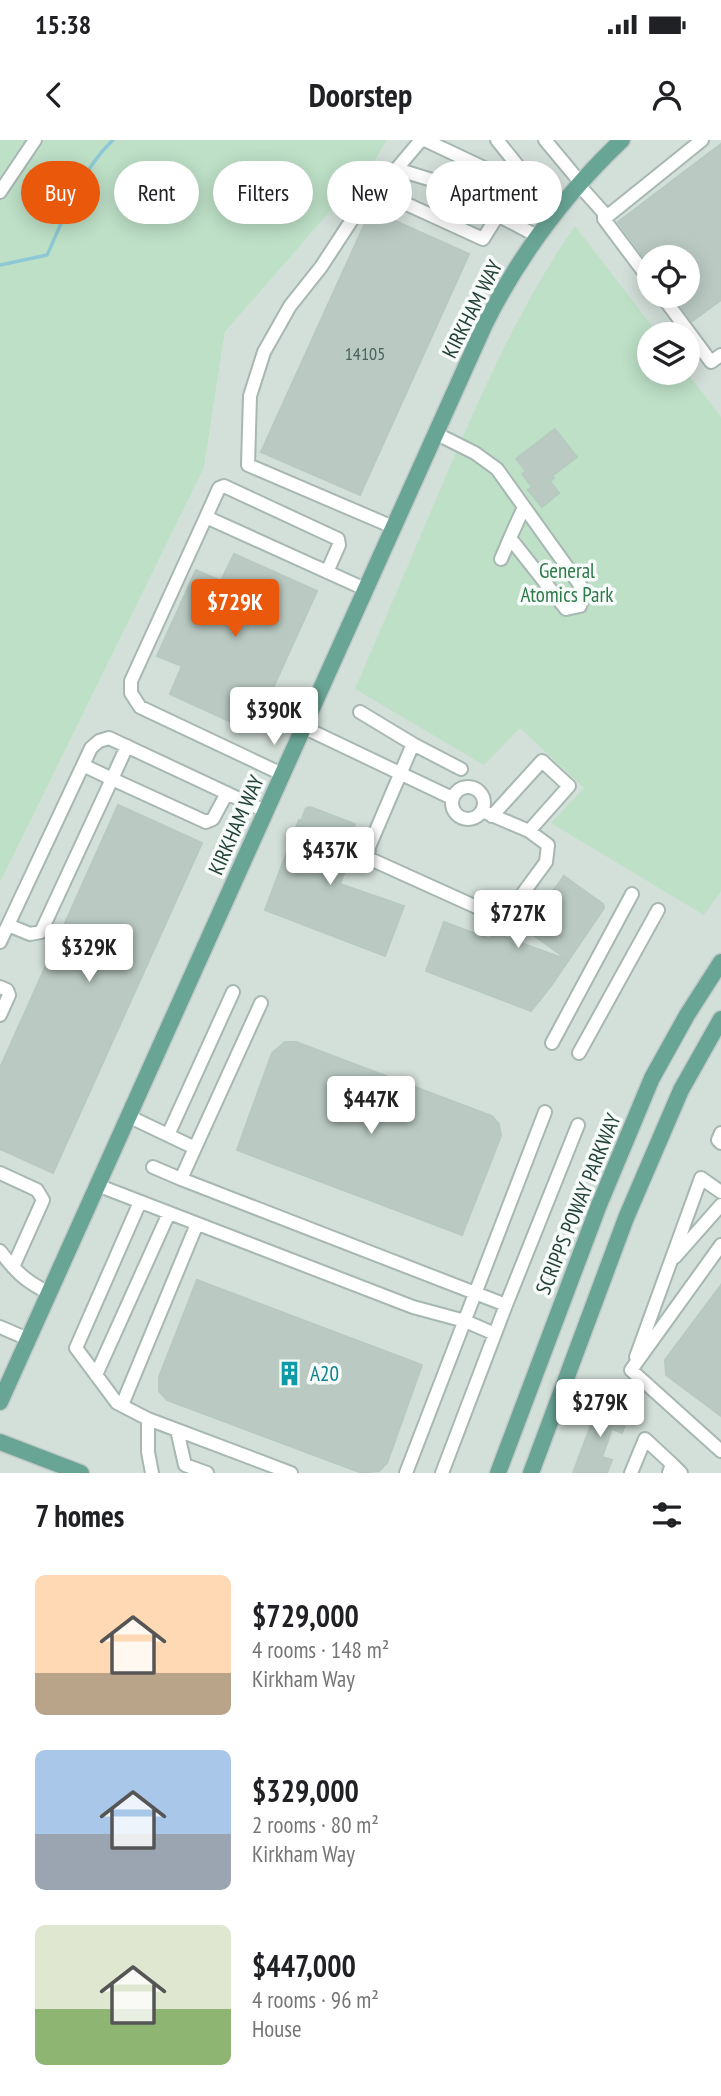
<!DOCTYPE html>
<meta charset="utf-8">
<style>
body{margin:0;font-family:"PT Sans Narrow",sans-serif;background:#f2f2f2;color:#202124;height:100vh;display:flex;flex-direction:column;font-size:26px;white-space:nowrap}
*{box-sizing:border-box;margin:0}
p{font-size:23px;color:#757577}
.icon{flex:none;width:38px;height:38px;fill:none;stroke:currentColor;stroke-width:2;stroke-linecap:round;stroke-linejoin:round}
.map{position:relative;height:1333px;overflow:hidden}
.details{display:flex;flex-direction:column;background:#fff;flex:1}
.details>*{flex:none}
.top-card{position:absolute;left:21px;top:21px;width:679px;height:63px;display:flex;gap:14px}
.controls{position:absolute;left:637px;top:105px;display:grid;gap:14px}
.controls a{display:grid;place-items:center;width:63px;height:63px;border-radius:50%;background:#fff;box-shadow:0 4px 18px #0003;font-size:35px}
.price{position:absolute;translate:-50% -60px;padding:0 16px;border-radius:7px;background:#fff;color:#222;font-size:23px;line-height:46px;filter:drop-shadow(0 2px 4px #0008)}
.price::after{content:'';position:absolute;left:50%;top:42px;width:21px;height:16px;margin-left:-10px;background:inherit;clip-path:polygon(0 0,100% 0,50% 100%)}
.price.on{background:#ea580c;color:#fff}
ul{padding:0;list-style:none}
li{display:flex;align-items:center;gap:21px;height:175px;padding:0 35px}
li span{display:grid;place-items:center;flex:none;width:196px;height:140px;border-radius:10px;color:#555}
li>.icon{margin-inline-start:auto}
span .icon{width:84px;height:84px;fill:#fffc;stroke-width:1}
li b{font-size:30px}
h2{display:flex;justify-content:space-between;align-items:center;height:84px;padding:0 35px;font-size:30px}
.chip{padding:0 24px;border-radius:32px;background:#fff;box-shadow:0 4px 18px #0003;font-size:24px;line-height:63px}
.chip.on{background:#ea580c;color:#fff}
.status{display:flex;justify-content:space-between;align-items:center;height:49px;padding:0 35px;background:#fff;direction:ltr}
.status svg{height:19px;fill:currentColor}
header{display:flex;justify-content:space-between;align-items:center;height:91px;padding:0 35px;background:#fff;font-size:32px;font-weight:600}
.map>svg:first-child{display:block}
.built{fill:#d3dfd9;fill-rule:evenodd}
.green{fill:#bee0c7}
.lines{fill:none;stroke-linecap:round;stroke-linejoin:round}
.stream{stroke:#8dc9d4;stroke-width:3.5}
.building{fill:#bacac3;stroke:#b7c9c1;stroke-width:2}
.minor-casing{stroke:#a7b7b2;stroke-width:16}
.major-casing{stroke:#c2cac8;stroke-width:19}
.minor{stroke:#fff;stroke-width:12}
.major{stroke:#69a595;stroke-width:16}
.labels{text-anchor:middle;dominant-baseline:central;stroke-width:7;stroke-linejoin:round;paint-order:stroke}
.number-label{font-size:18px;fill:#4a635c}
.street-label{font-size:21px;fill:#244139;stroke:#f6fbf9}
.park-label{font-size:21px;fill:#2d794a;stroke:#f6fbf9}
.culture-label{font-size:21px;fill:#0d838f;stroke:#f6fbf9;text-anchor:start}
</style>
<div class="status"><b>15:38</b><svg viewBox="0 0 49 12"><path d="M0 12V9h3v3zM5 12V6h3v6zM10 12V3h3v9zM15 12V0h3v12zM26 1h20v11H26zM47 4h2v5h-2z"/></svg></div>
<header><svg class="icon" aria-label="back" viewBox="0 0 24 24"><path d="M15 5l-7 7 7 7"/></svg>Doorstep<svg class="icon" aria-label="person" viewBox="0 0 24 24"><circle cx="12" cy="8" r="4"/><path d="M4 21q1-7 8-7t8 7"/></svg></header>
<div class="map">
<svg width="721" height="1333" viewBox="0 0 721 1333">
<rect width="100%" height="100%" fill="#e5efeb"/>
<path class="built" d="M 387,0 L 721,0 L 721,1333 L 0,1333 L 0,743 L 204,328 L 225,192 L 376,19 ZM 649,117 L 688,117 L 688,156 L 649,156 ZM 649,194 L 688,194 L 688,233 L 649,233 Z"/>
<path class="green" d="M 0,0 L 387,0 L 376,19 L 225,192 L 204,328 L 0,743 Z
M 575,86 L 658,194 L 649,194 L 649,233 L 687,233 L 721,277 L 721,751 L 704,775 L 551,683 L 584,648 L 520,588 L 484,625 L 355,549 C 385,480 414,411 443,343 C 481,254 520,165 575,86 Z"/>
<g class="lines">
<path class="stream" d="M 0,125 L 47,115 C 65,76 81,30 113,0"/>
</g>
<path class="building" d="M 721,4 L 721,160 L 692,181 L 673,156 L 688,156 L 688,117 L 644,117 L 618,82 Z
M 371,70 L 469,114 L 360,355 L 261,312 Z
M 555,289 L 577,317 L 552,336 L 554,338 L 550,341 L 559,353 L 542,367 L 528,350 L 532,347 L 522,334 L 526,331 L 516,319 Z
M 234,414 L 317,451 L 253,592 L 170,554 L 182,526 L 157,516 L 196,430 L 221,441 Z
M 118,665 L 202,703 L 53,1033 L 0,1009 L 0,928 Z
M 310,667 L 355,684 L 344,714 L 351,716 L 340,744 L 404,766 L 385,816 L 265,770 L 299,680 L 301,681 L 306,668 Z
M 564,736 L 603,764 L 604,768 L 551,846 L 531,871 L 426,831 L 444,782 L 490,799 L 493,793 L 568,820 L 525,789 Z
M 285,902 L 296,902 L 492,976 L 499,984 L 501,996 L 462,1095 L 237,1010 L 272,913 Z
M 197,1140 L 422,1225 L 387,1323 L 379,1331 L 362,1333 L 167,1260 L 159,1251 L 159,1237 Z
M 721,1145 L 721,1276 L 666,1235 L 665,1220 Z
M 600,1261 L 630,1272 L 622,1293 L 612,1289 L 602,1317 L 612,1320 L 607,1333 L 573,1333 Z"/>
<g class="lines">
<defs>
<path id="minor" d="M 421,0 L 378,51 L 483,99 L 498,75 L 526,36 L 497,0
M 425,0 L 520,45
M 545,0 L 580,42
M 578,44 L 604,73 L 604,79 L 649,139
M 0,52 L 35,0
M 604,79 L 702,0
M 662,156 L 711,222 L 721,215
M 435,293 L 475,313 L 497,329 L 585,452 L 580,466 L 566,469 L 510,398 L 524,367
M 206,377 L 219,348 L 224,346 L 338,399 L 339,405 L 327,432
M 393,387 L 248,325 L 250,256 L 264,212 L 290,166 L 321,127 L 357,72 L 378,51 L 406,32 L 432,40 L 537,96
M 501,419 L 510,398
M 360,572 L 413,604
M 303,587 L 452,658
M 127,606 L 112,639 L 206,682 L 213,679 L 227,653
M 461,629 L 413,604 L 369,707 L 368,718 L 483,770 L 507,775 L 546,722 L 548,705 L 529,691
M 282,634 L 140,567 L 131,553 L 131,541 L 206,377 L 365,449
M452 663a16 16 0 1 1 32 0a16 16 0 1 1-32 0Z
M 482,671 L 529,691 L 569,646 L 542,621 L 492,676
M 8,785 L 30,794 L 41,792 L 112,639 L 83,625
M 0,802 L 91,608 L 99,601 L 109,598 L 265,671
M 0,847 L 7,850 L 9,855 L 0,875
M 552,903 L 632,754
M 579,913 L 658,770
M 128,976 L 195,1008 L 261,863
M 721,993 L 718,1000 L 721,1003
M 168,995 L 233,852
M 153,1027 L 181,1039 L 195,1008
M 0,1033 L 37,1050 L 43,1060 L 13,1127
M 181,1039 L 506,1165 L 578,985
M 97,1045 L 413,1167 L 465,1181 L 495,1194
M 140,1062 L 76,1208 L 117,1263 L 148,1279
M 721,1105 L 631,1230 L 721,1311
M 0,1111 C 16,1132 25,1141 49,1153
M 675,1117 L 721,1065
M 0,1187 L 28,1199
M 636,1217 L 701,1038 L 721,1052
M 96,1235 L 169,1073
M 122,1265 L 197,1084
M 177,1290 L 185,1325 L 207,1333
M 152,1333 L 148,1312 L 148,1279 L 291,1333
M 406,1333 L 545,972
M 442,1333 L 506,1165
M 631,1333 L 645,1299 L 672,1324
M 669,1333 L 672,1324 L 681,1333"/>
<path id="major" d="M 0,1262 L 485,184 C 520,114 565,54 622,0
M 0,1302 L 81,1333
M 498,1333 L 599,1065 L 652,938 L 687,875 L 721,822
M 531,1333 L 626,1078 L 681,950 L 721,879"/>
</defs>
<use href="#minor" class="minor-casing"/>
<use href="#major" class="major-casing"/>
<use href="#minor" class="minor"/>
<use href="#major" class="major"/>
</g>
<defs>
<symbol id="building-bare" viewBox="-9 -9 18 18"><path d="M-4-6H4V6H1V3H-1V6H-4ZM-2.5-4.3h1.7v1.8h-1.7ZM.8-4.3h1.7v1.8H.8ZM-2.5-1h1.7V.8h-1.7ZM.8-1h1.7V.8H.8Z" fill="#0f9aa8" stroke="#f6fbf9" stroke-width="2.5" paint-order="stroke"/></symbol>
</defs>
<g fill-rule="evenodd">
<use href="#building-bare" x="272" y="1216" width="35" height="35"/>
</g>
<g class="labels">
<g class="number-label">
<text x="365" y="213">14105</text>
</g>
<g class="street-label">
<text transform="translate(472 169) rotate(-63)">KIRKHAM WAY</text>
<text transform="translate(236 685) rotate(-66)">KIRKHAM WAY</text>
<text transform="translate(578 1064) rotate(-68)">SCRIPPS POWAY PARKWAY</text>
</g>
<g class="park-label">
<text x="567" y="430">General<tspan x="567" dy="24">Atomics Park</tspan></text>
</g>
<g class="culture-label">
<text x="310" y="1233">A20</text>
</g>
</g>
</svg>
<div class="controls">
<a><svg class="icon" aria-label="locate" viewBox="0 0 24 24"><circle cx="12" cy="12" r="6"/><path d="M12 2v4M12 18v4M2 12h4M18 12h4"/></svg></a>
<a><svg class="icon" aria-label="layers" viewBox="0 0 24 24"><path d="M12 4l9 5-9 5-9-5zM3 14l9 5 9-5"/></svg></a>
</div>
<b class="price on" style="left:235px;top:499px">$729K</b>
<b class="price" style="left:274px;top:607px">$390K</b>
<b class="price" style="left:330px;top:747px">$437K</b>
<b class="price" style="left:518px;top:810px">$727K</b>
<b class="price" style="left:89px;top:844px">$329K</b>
<b class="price" style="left:371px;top:996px">$447K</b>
<b class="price" style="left:600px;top:1299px">$279K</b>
<div class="top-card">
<a class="chip on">Buy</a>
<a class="chip">Rent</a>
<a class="chip">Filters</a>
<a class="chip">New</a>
<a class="chip">Apartment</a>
</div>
</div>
<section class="details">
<h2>7 homes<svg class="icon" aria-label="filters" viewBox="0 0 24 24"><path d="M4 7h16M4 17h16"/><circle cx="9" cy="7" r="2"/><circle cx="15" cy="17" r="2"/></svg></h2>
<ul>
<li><span style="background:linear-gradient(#ffd9b3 70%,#b9a48a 0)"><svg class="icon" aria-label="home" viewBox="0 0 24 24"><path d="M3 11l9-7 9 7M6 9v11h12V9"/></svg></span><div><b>$729,000</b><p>4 rooms · 148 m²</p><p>Kirkham Way</p></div></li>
<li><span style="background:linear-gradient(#a9c7e8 60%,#9aa5b1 0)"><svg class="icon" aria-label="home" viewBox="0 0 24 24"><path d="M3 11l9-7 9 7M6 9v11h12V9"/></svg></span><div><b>$329,000</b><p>2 rooms · 80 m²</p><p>Kirkham Way</p></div></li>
<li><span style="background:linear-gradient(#dfe7d0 60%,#8fb573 0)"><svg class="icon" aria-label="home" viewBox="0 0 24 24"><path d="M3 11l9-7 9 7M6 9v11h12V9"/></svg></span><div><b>$447,000</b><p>4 rooms · 96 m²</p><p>House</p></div></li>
</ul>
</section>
